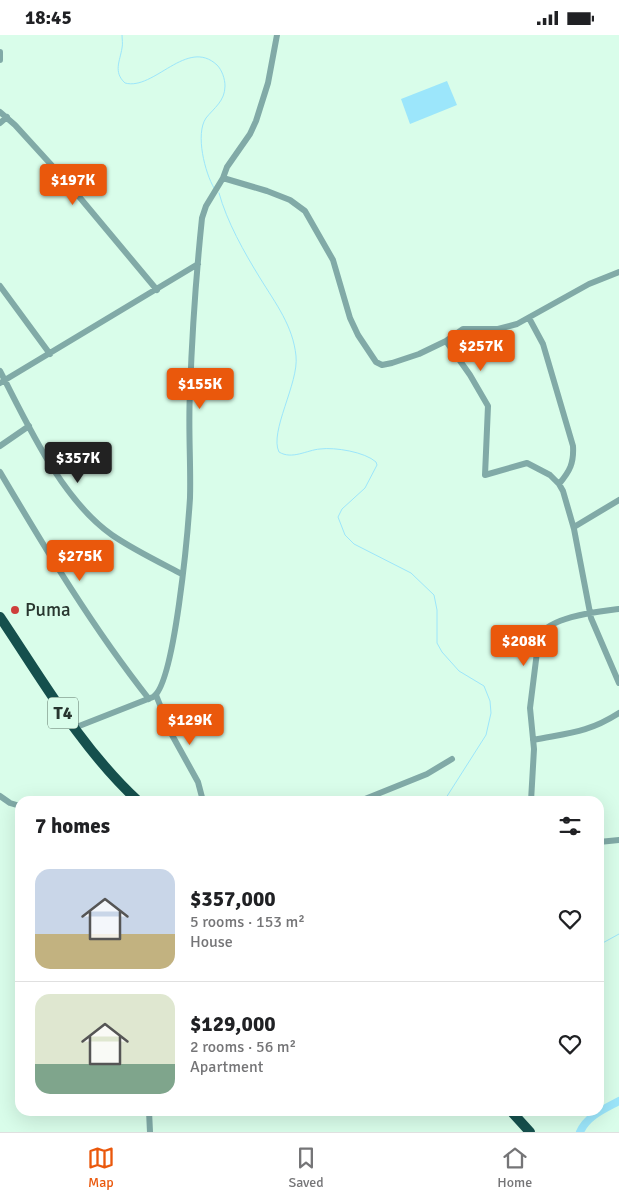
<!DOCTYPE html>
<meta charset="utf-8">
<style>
body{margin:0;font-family:Signika,sans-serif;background:#f2f2f2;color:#202124;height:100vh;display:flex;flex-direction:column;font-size:19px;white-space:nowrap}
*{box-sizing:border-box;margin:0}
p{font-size:16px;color:#757577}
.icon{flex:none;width:28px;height:28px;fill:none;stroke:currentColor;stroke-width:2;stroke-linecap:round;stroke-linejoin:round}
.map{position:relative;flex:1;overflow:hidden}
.drawer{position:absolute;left:15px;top:761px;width:589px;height:320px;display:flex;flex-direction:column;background:#fff;border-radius:15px;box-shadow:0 5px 20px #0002}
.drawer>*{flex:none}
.price{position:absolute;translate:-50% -42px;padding:0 11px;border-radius:5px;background:#ea580c;color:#fff;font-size:16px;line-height:32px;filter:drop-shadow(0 1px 2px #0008)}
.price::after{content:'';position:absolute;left:50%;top:30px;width:15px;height:11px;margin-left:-8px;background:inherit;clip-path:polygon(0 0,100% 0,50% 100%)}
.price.current{background:#222;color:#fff}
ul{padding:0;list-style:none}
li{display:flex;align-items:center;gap:15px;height:125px;padding:0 20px}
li+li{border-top:1px solid #e0e0e0}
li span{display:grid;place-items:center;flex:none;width:140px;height:100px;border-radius:15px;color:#555}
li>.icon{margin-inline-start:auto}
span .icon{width:60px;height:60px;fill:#fffc;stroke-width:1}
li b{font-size:21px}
h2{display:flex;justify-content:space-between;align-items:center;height:60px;padding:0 20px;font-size:21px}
.status{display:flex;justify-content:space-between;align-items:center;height:35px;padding:0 25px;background:#fff;direction:ltr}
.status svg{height:14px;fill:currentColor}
.tabs{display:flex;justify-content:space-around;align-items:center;height:70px;border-top:1px solid #e0e0e0;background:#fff;font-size:14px;color:#757577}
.tabs a{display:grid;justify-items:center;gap:2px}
.tabs .current{color:#ea580c}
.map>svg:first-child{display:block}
.water{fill:#9ce6fb}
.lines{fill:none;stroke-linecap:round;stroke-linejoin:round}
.stream{stroke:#9ce6fb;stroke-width:1}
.river{stroke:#9ce6fb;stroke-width:8}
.minor{stroke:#81aaa7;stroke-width:6}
.highway{stroke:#15504d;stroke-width:10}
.poi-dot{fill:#ce3f3b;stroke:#d9fdea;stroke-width:2}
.labels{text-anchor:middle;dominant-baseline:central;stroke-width:4;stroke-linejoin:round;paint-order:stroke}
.shield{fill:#d9fdea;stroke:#5d7267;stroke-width:1}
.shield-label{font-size:18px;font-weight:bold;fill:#28362f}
.poi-label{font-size:19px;fill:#28362f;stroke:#d9fdea;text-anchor:start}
</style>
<div class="status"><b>18:45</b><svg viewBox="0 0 49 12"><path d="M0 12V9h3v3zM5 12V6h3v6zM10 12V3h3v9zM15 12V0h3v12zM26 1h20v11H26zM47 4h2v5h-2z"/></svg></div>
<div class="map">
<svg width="619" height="1097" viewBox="0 0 619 1097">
<rect width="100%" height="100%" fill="#d9fdea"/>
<path class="water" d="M 447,46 L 457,70 L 410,89 L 401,64 Z"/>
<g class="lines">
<path class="stream" d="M 122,0 C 122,4 123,9 122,13 C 120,26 113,37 125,48 C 154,56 187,2 217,30 C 222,35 225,44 225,51 C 225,66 214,73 206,83 C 195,99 205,138 214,153
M 219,158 C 227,187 244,217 260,243 C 276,269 293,291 296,321 C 299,348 269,397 279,417 C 292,425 307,415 320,414 C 335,412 365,417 376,427 L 377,430 L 365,453 L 342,474 L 338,482 L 345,500 L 354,509 L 411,538 L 434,560 L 437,575 L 437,608 L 442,617 L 459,636 L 484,651 L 490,666 L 491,678 L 486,700 L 444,766
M 599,910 L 619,899"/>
<path class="river" d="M 580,1097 C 587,1081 604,1074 619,1066"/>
<path class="minor" d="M 0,17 L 0,25
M 0,77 L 15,90 L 66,146 L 157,255
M 0,88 L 7,82
M 223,143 L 267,156 L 290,165 L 305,176 L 333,225 L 350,283 L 358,300 L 376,327 L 382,330 L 392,328 L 419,319 L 446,306 L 470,340 L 488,371 L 485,440 L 527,428 L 550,440 L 559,449 L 563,456 L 574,494 L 591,583 L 619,648
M 0,251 L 50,319
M 529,283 L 543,309 L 573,411 C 574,428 570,436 559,449
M 446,306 L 463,294 L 498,294 L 517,289 L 589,249 L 619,237
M 0,336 C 28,390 61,464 112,500 C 134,515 159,527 182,539
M 0,348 L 198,229
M 0,411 L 29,391
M 0,437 C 46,515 93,593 149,664
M 574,492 L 619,465
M 156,660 L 172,700 L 198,747 L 203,766
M 74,693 L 153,662 C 175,649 188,494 190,463 C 191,428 188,393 190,357 C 192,299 196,241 202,183 L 206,171 L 223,143 L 227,132 L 250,99 L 256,86 L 268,48 L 277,0
M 533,705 C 568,698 588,698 619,678
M 0,761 L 10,768 L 20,771
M 126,766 L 131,760
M 360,766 L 427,739 L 452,724
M 531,766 L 534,714 L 530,673 L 539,601 C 552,581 597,577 619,574
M 599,807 L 619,805
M 149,1076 L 150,1097"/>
<path class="highway" d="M 0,582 C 43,646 81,713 138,766
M 511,1076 L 530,1097"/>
</g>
<circle class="poi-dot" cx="15" cy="575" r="5"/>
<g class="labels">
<rect class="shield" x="48" y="662.5" width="30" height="31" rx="4"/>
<g class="shield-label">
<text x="63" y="678">T4</text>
</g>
<g class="poi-label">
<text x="25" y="575">Puma</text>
</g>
</g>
</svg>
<b class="price" style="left:73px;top:171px">$197K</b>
<b class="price" style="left:481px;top:337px">$257K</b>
<b class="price" style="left:200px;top:375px">$155K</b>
<b class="price current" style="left:78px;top:449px">$357K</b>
<b class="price" style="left:80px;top:547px">$275K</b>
<b class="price" style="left:524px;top:632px">$208K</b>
<b class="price" style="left:190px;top:711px">$129K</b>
<section class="drawer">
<h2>7 homes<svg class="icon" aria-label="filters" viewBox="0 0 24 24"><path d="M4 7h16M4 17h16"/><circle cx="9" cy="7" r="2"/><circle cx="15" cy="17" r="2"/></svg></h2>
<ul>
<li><span style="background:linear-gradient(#c9d6e8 65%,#c2b280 0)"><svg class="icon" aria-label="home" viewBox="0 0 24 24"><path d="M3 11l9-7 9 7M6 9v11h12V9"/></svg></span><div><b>$357,000</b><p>5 rooms · 153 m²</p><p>House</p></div><svg class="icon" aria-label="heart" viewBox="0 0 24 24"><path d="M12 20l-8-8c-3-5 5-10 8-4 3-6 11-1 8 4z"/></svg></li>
<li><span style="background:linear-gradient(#dfe7d0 70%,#7fa58c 0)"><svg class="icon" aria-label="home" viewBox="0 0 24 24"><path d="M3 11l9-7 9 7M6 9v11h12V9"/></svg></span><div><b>$129,000</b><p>2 rooms · 56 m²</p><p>Apartment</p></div><svg class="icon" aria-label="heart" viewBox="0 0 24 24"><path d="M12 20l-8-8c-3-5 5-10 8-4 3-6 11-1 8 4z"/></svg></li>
</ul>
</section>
</div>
<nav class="tabs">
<a class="current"><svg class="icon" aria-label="map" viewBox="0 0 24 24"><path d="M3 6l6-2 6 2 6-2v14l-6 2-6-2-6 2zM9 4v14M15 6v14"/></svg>Map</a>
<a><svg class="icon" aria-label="saved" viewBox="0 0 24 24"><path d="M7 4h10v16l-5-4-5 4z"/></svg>Saved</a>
<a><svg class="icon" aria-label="home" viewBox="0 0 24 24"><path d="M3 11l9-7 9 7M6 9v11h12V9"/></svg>Home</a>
</nav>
